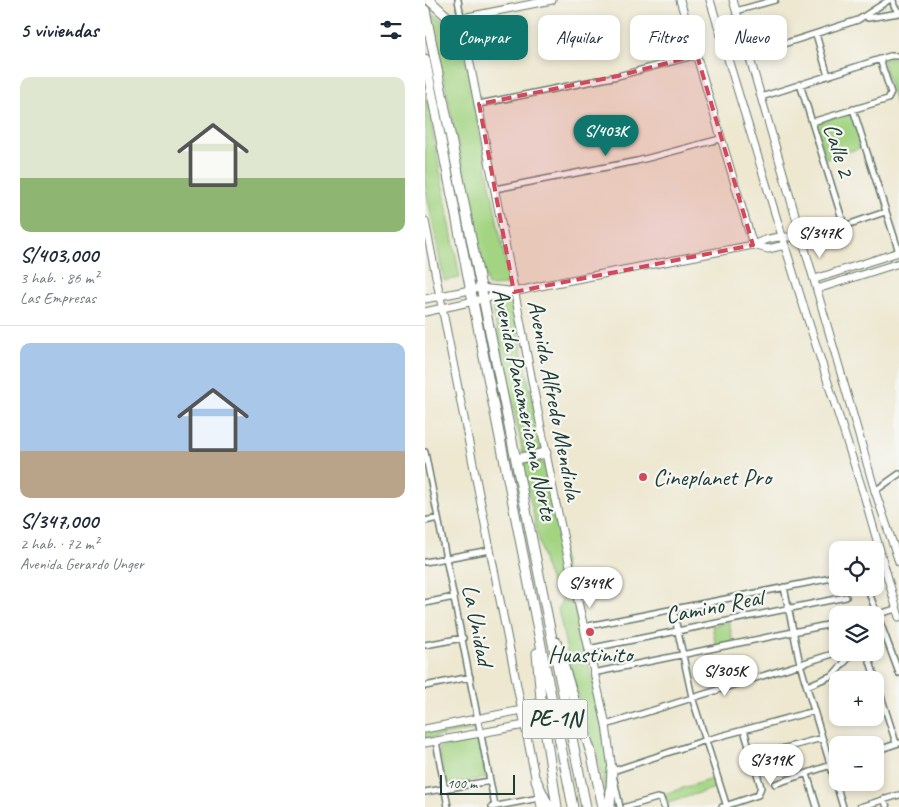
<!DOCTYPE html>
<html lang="es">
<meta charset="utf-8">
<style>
body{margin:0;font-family:Caveat,sans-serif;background:#f2f2f3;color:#1f2937;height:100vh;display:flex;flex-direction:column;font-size:19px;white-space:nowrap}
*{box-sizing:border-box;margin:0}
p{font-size:16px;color:#747a83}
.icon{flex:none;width:28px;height:28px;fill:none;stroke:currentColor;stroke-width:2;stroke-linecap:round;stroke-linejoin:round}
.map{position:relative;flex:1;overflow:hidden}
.panel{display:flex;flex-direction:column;background:#fff;width:425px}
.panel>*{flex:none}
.banner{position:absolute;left:15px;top:15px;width:384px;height:45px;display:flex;gap:10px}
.buttons{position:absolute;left:404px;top:541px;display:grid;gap:10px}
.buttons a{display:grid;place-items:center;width:55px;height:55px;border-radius:10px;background:#fff;box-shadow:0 2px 8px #0003;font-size:25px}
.scale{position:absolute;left:15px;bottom:12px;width:75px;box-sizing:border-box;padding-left:5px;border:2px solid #1f3d34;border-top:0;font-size:14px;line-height:18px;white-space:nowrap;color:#1f3d34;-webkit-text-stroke:4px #f6f6f2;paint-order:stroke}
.price{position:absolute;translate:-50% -42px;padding:0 11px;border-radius:18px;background:#fff;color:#222;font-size:16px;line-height:32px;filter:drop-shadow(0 1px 2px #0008)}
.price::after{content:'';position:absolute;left:50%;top:30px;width:15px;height:11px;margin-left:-8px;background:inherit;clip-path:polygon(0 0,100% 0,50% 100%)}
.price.current{background:#0f766e;color:#fff}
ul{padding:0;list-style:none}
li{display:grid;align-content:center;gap:10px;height:265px;padding:0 20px}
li+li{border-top:1px solid #e0e1e3}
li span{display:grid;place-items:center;height:155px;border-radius:10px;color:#555}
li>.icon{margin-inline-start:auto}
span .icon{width:90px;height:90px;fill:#fffc;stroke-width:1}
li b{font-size:21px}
h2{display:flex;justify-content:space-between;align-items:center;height:60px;padding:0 20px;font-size:21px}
.tag{padding:0 18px;border-radius:10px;background:#fff;box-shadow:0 2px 8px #0003;font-size:18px;line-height:45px}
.tag.current{background:#0f766e;color:#fff}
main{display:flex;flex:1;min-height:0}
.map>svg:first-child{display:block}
.green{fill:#a3d482;stroke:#61885b}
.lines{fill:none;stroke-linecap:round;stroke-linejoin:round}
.street-casing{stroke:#67796b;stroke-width:8}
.secondary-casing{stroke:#67796b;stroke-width:9}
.highway-casing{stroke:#67796b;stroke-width:11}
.street{stroke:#fff;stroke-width:5}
.secondary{stroke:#fff;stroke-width:7}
.highway{stroke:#fff;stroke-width:9}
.marked{fill:#d1495b;fill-opacity:0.2;stroke:#d1495b;stroke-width:4;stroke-dasharray:10 6;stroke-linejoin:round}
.poi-dot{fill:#d1495b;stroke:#f6f6f2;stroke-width:2}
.labels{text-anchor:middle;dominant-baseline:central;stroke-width:4.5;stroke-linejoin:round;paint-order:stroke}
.shield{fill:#f6f6f2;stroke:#60746d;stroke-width:1}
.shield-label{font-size:22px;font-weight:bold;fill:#1f3d34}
.street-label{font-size:24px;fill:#1f3d34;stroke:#f6f6f2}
.poi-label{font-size:24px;fill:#1f3d34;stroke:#f6f6f2;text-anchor:start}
</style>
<main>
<section class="panel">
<h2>5 viviendas<svg class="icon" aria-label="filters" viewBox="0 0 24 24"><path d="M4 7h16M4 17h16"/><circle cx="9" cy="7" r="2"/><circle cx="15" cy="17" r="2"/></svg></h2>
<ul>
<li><span style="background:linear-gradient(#dfe7d0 65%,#8fb573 0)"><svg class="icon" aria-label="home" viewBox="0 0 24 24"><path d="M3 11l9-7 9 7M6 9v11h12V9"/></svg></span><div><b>S/403,000</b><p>3 hab. · 86 m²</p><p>Las Empresas</p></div></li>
<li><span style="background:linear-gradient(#a9c7e8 70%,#b9a48a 0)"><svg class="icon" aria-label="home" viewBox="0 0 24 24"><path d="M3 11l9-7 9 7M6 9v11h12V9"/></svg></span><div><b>S/347,000</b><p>2 hab. · 72 m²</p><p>Avenida Gerardo Unger</p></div></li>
</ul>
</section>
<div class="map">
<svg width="474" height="807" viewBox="0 0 474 807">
<rect width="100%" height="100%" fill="#f6f6f2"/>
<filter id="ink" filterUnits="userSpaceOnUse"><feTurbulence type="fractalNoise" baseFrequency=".02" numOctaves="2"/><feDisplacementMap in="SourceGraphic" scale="10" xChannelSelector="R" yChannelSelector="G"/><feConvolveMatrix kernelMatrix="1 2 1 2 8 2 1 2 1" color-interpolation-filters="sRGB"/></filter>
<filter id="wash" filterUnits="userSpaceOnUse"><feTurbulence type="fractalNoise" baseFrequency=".0096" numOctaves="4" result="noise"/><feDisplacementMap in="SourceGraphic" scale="20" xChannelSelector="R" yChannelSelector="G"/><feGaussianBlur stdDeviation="1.12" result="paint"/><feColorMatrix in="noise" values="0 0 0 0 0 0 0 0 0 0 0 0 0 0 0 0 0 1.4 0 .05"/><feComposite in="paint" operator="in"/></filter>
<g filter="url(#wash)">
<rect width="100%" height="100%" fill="#eee8d1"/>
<path class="green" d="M 4,9 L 36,38 L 85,285 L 63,286 Z
M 465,58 L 474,58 L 474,104 L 471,105 L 457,60 Z
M 0,91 L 35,278 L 19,281 L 0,184 Z
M 427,112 L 438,147 L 401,159 L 390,124 Z
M 76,300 L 82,300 L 88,304 L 117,450 L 98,453 L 68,310 L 71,303 Z
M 107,461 L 119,463 L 140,568 L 130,593 L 119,564 L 97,462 Z
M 143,585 L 169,685 L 183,758 L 184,807 L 172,757 L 148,679 L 133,609 Z
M 304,622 L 308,643 L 291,646 L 287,626 Z
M 47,722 L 50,729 L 0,739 L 0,732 Z
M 54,740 L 61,778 L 21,784 L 14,748 Z
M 290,778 L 293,787 L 243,803 L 239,794 Z"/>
</g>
<g filter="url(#ink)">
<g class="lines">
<defs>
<path id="street" d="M 33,0 L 36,17
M 468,0 L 469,6 L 474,12
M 311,11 L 350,0
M 443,18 L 474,13
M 391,34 L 403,76
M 324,55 L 433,20 L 464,0
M 375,84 L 419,225
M 336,97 L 465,56 L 474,56
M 54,104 L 193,76 L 272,55
M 428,109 L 474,252
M 387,122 L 463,99 L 466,93 L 455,59
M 70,189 L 212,161 L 295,139
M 378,240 L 460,212
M 0,452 L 70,806
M 450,491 L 474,474
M 0,521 L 13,518
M 0,562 L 65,550
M 359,587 L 375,664 L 418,807
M 443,590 L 474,673
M 0,603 L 29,597
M 248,609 L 267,697 L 302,807
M 450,615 L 471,609
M 158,627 L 412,577
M 0,645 L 38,638
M 163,649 L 421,597
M 442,652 L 471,743
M 168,673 L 412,623
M 0,686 L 45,677
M 382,686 L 408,675 L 429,652
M 181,725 L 414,652
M 11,741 L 23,807
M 450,751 L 474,743
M 327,757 L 397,738
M 188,771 L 281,740 L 389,711
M 382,774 L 392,807
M 189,779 L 195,807
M 350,784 L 412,763
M 0,792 L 65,781
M 459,799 L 462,807
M 67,807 L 114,798
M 201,807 L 232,798 L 236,799 L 239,807
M 297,807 L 333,795 L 336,787 L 319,730
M 435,807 L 474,795"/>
<path id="secondary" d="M 255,0 L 328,245
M 285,0 L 375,295 L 439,495 L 474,617
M 308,0 L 450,491 L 474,562
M 36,17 L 131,504 L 181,725 L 187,769
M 32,19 L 127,0
M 0,221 L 116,807
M 328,245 L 343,249 L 360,245
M 390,279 L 474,252
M 392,289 L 474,263
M 0,299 L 55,288 L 84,291
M 0,312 L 120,285 L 328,245 C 344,237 362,234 378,240
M 0,729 L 97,710
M 0,743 L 100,725"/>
<path id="highway" d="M 4,0 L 27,21 L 40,37
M 0,10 L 161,807
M 0,59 L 148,807
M 91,459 L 121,453
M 131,642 L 167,756 L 178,807
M 112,653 L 117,710 L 132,807
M 111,780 L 124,807
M 185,807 L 187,769"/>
</defs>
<use href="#street" class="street-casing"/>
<use href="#secondary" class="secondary-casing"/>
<use href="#highway" class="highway-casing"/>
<use href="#street" class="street"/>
<use href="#secondary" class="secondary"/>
<use href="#highway" class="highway"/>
</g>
</g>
<path class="marked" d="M 272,55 L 328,245 L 89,292 L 54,104 L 193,76 Z"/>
<g class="poi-dot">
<circle cx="218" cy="477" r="5"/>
<circle cx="165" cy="632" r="5"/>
</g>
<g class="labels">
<rect class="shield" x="97.5" y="699.5" width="65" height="39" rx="4"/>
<g class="shield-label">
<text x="130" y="719">PE-1N</text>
</g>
<g class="street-label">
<text transform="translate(414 150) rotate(73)">Calle 2</text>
<text transform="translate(130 400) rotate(79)">Avenida Alfredo Mendiola</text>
<text transform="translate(100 404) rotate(78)">Avenida Panamericana Norte</text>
<text transform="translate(289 606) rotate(-11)">Camino Real</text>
<text transform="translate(53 625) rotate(79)">La Unidad</text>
</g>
<g class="poi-label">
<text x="228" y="477">Cineplanet Pro</text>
<text x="165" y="654" text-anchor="middle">Huastinito</text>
</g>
</g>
</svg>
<div class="buttons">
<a><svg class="icon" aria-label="locate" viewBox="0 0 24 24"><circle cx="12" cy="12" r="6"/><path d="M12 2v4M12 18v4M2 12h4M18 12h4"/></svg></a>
<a><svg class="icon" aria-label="layers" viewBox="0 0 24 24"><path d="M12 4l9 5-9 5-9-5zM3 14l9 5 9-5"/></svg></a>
<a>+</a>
<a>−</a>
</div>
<div class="scale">100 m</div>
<b class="price current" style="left:181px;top:157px">S/403K</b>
<b class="price" style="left:395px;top:259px">S/347K</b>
<b class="price" style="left:165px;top:609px">S/349K</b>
<b class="price" style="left:300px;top:697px">S/305K</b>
<b class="price" style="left:346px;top:786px">S/319K</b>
<div class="banner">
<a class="tag current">Comprar</a>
<a class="tag">Alquilar</a>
<a class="tag">Filtros</a>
<a class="tag">Nuevo</a>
</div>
</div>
</main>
